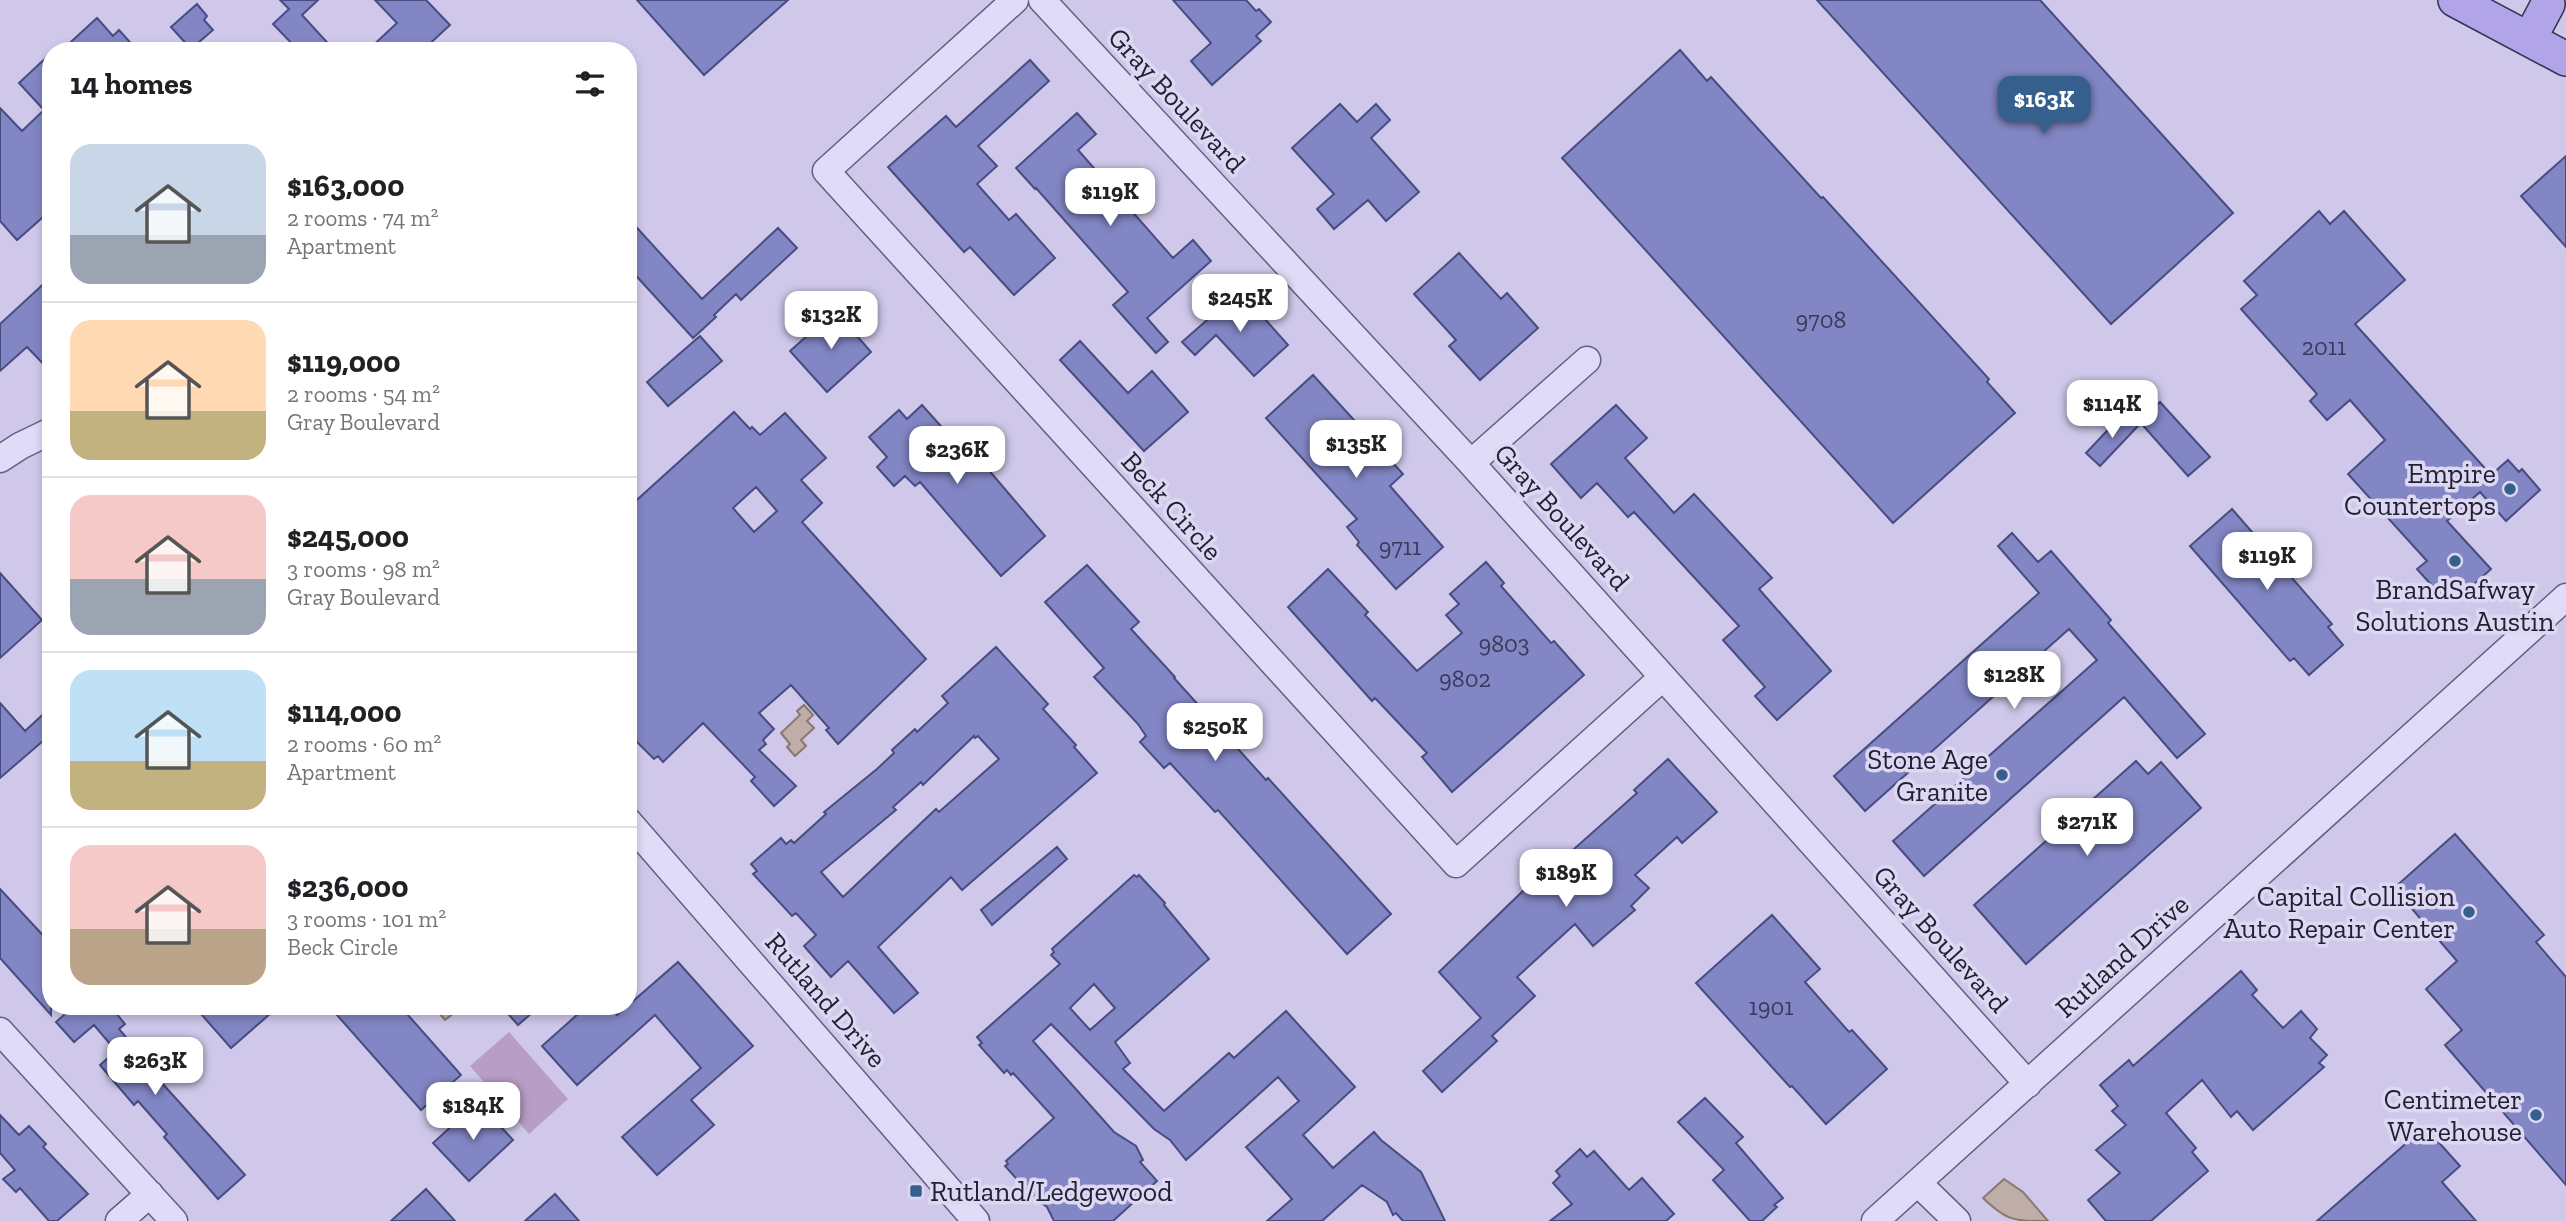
<!DOCTYPE html>
<meta charset="utf-8">
<style>
body{margin:0;font-family:"Zilla Slab",serif;background:#f2f2f2;color:#202124;height:100vh;display:flex;flex-direction:column;font-size:26px;white-space:nowrap}
*{box-sizing:border-box;margin:0}
p{font-size:23px;color:#757577}
.icon{flex:none;width:38px;height:38px;fill:none;stroke:currentColor;stroke-width:2;stroke-linecap:round;stroke-linejoin:round}
.map{position:relative;flex:1;overflow:hidden}
.drawer{position:absolute;left:42px;top:42px;width:595px;height:973px;display:flex;flex-direction:column;background:#fff;border-radius:28px;box-shadow:0 4px 10px #0003}
.drawer>*{flex:none}
.price{position:absolute;translate:-50% -60px;padding:0 16px;border-radius:14px;background:#fff;color:#222;font-size:23px;line-height:46px;filter:drop-shadow(0 2px 4px #0008)}
.price::after{content:'';position:absolute;left:50%;top:42px;width:21px;height:16px;margin-left:-10px;background:inherit;clip-path:polygon(0 0,100% 0,50% 100%)}
.price.selected{background:#35608d;color:#fff}
ul{padding:0;list-style:none}
li{display:flex;align-items:center;gap:21px;height:175px;padding:0 28px}
li+li{border-top:2px solid #e0e0e0}
li span{display:grid;place-items:center;flex:none;width:196px;height:140px;border-radius:21px;color:#555}
li>.icon{margin-inline-start:auto}
span .icon{width:84px;height:84px;fill:#fffc;stroke-width:1}
li b{font-size:30px}
h2{display:flex;justify-content:space-between;align-items:center;height:84px;padding:0 28px;font-size:30px}
.map>svg:first-child{display:block}
.green{fill:#b89dc7}
.water{fill:#bfada8;stroke:#8c7770;stroke-width:2}
.building{fill:#8286c4;stroke:#474c81;stroke-width:2;fill-rule:evenodd}
.lines{fill:none;stroke-linecap:round;stroke-linejoin:round}
.minor-casing{stroke:#615f84;stroke-width:29}
.major-casing{stroke:#323353;stroke-width:36}
.minor{stroke:#e0dbf6;stroke-width:26}
.major{stroke:#b2a4e9;stroke-width:33}
.poi-dot{fill:#35608d;stroke:#ddd7f2;stroke-width:2.5}
.labels{text-anchor:middle;dominant-baseline:central;stroke-width:7;stroke-linejoin:round;paint-order:stroke}
.number-label{font-size:24px;fill:#393a5a}
.street-label{font-size:28px;fill:#212136;stroke:#ddd7f2}
.poi-label{font-size:28px;fill:#212136;stroke:#ddd7f2;text-anchor:end}
</style>
<div class="map">
<svg width="2566" height="1221" viewBox="0 0 2566 1221">
<rect width="100%" height="100%" fill="#cfc8ea"/>
<path class="green" d="M 509,1032 L 568,1099 L 529,1134 L 470,1066 Z"/>
<path class="water" d="M 804,705 L 813,715 L 807,721 L 814,728 L 801,740 L 806,746 L 795,756 L 787,747 L 790,744 L 781,733 L 800,715 L 797,711 Z
M 433,1006 L 463,1006 L 445,1020 Z
M 2004,1179 L 2023,1192 L 2048,1221 C 2013,1221 2007,1221 1983,1198 Z"/>
<path class="building" d="M 280,0 L 318,0 L 302,15 L 335,51 L 299,51 L 273,24 L 289,9 Z
M 375,0 L 426,0 L 450,25 L 422,51 L 367,51 L 397,23 Z
M 637,0 L 788,0 L 704,75 Z
M 1173,0 L 1246,0 L 1256,11 L 1259,9 L 1271,22 L 1256,36 L 1261,41 L 1212,85 L 1191,61 L 1211,43 Z
M 1817,0 L 2040,0 L 2233,213 L 2111,324 Z
M 197,4 L 207,16 L 204,20 L 213,30 L 191,49 L 171,27 Z
M 97,18 L 113,36 L 119,30 L 138,51 L 61,51 Z
M 1680,50 L 1707,81 L 1711,77 L 1821,198 L 1823,197 L 1989,379 L 1987,382 L 2015,413 L 1893,523 L 1562,158 Z
M 51,53 L 51,210 L 17,240 L 0,221 L 0,108 L 22,131 L 44,110 L 19,83 Z
M 1030,60 L 1049,81 L 978,146 L 997,166 L 977,184 L 1009,220 L 1016,214 L 1055,258 L 1014,295 L 970,247 L 964,252 L 888,167 L 946,116 L 956,127 Z
M 1340,104 L 1357,122 L 1376,104 L 1390,120 L 1371,138 L 1419,192 L 1386,221 L 1368,200 L 1334,229 L 1317,209 L 1334,194 L 1292,148 Z
M 1077,113 L 1096,134 L 1078,150 L 1173,258 L 1193,240 L 1211,261 L 1147,318 L 1168,342 L 1156,353 L 1113,305 L 1128,292 L 1036,188 L 1035,189 L 1016,168 Z
M 2566,156 L 2566,247 L 2521,196 Z
M 2319,211 L 2330,224 L 2344,211 L 2405,280 L 2355,324 L 2491,475 L 2508,460 L 2519,472 L 2522,469 L 2540,490 L 2506,521 L 2480,492 L 2447,521 L 2491,569 L 2459,598 L 2452,591 L 2444,599 L 2417,569 L 2427,561 L 2348,474 L 2385,440 L 2350,400 L 2327,420 L 2310,401 L 2317,394 L 2241,309 L 2257,295 L 2244,281 Z
M 628,218 L 702,299 L 778,228 L 797,248 L 741,300 L 736,294 L 714,315 L 716,317 L 693,338 L 628,267 Z
M 1459,253 L 1501,299 L 1507,293 L 1538,328 L 1480,380 L 1449,346 L 1456,340 L 1414,294 Z
M 51,277 L 51,372 L 27,347 L 0,371 L 0,324 Z
M 1240,291 L 1288,345 L 1254,376 L 1216,335 L 1195,355 L 1182,342 Z
M 835,311 L 871,352 L 827,392 L 790,351 Z
M 700,336 L 722,361 L 668,406 L 647,382 Z
M 1080,341 L 1128,393 L 1152,371 L 1188,412 L 1144,451 L 1060,360 Z
M 1313,375 L 1403,474 L 1390,486 L 1443,547 L 1396,589 L 1357,545 L 1359,542 L 1347,527 L 1357,519 L 1266,418 Z
M 2160,402 L 2210,457 L 2188,476 L 2139,421 Z
M 922,405 L 964,452 L 969,447 L 1045,536 L 1001,576 L 920,482 L 915,486 L 905,476 L 894,486 L 877,467 L 887,457 L 869,437 L 899,410 L 907,419 Z
M 1616,405 L 1647,438 L 1625,458 L 1674,513 L 1694,494 L 1772,578 L 1759,589 L 1831,671 L 1777,720 L 1755,696 L 1765,687 L 1723,640 L 1739,626 L 1634,512 L 1628,517 L 1597,483 L 1581,498 L 1551,464 Z
M 734,412 L 750,429 L 752,427 L 760,435 L 785,413 L 826,458 L 801,480 L 822,503 L 802,522 L 926,659 L 838,744 L 826,730 L 829,728 L 791,685 L 759,713 L 774,729 L 763,740 L 766,744 L 759,750 L 796,786 L 774,806 L 751,781 L 755,777 L 703,723 L 663,762 L 658,756 L 654,759 L 628,733 L 628,508 ZM 756,487 L 777,511 L 754,532 L 733,508 Z
M 2124,413 L 2138,426 L 2100,466 L 2086,453 Z
M 2232,509 L 2332,624 L 2328,627 L 2343,645 L 2309,675 L 2294,658 L 2290,661 L 2190,546 Z
M 2012,533 L 2038,562 L 2051,551 L 2111,620 L 2108,623 L 2205,734 L 2177,758 L 2124,697 L 1924,876 L 1893,841 L 2097,660 L 2069,629 L 1865,811 L 1834,776 L 2039,593 L 1998,546 Z
M 1486,562 L 1504,583 L 1501,586 L 1551,643 L 1554,641 L 1584,675 L 1452,792 L 1422,757 L 1427,753 L 1375,698 L 1372,701 L 1288,607 L 1328,569 L 1368,612 L 1365,615 L 1417,671 L 1462,633 L 1446,615 L 1459,604 L 1450,594 Z
M 1087,565 L 1139,622 L 1131,629 L 1175,677 L 1174,678 L 1266,780 L 1268,778 L 1391,914 L 1347,954 L 1218,810 L 1215,812 L 1170,763 L 1164,768 L 1140,742 L 1146,736 L 1138,724 L 1094,677 L 1104,668 L 1045,602 Z
M 0,573 L 42,620 L 0,658 Z
M 996,647 L 1048,704 L 1043,709 L 1076,745 L 1074,747 L 1097,773 L 962,890 L 951,877 L 878,947 L 918,993 L 894,1013 L 848,961 L 831,977 L 804,946 L 816,935 L 796,913 L 792,916 L 769,891 L 753,874 L 757,871 L 751,864 L 781,838 L 786,844 L 791,840 L 794,843 L 826,814 L 824,812 L 877,769 L 894,753 L 892,750 L 915,729 L 917,732 L 948,703 L 942,696 ZM 974,736 L 975,738 L 978,736 L 999,759 L 939,812 L 936,809 L 843,897 L 821,872 L 896,810 L 893,807 L 921,782 L 923,785 Z
M 0,703 L 25,731 L 51,707 L 51,734 L 0,778 Z
M 1668,759 L 1717,812 L 1682,843 L 1677,837 L 1635,875 L 1649,888 L 1631,906 L 1635,910 L 1593,946 L 1575,924 L 1517,977 L 1535,996 L 1492,1036 L 1497,1041 L 1442,1092 L 1423,1071 L 1481,1018 L 1439,972 L 1526,888 L 1528,890 L 1637,793 L 1634,790 Z
M 2136,761 L 2148,774 L 2161,762 L 2201,808 L 2026,964 L 1974,905 Z
M 2455,834 L 2544,935 L 2536,942 L 2566,977 L 2566,1185 L 2445,1045 L 2462,1030 L 2426,989 L 2457,961 L 2394,888 Z
M 1057,847 L 1067,859 L 992,925 L 981,910 Z
M 1134,875 L 1137,877 L 1139,875 L 1165,903 L 1164,905 L 1209,959 L 1115,1042 L 1130,1063 L 1123,1069 L 1164,1111 L 1229,1053 L 1234,1058 L 1286,1011 L 1355,1087 L 1303,1135 L 1333,1168 L 1374,1132 L 1381,1140 L 1421,1172 L 1445,1221 L 1403,1221 L 1396,1213 L 1393,1215 L 1387,1202 L 1362,1185 L 1322,1221 L 1267,1221 L 1292,1199 L 1246,1147 L 1299,1101 L 1278,1077 L 1186,1160 L 1170,1140 L 1154,1129 L 1051,1024 L 1033,1041 L 1114,1132 L 1136,1146 L 1143,1160 L 1140,1162 L 1157,1181 L 1113,1221 L 1054,1221 L 1047,1207 L 1031,1195 L 1005,1166 L 1008,1164 L 1006,1161 L 1054,1118 L 1013,1073 L 1011,1075 L 1007,1070 L 1004,1073 L 979,1045 L 982,1043 L 977,1037 L 1060,964 L 1051,955 L 1054,952 L 1052,949 ZM 1094,984 L 1115,1008 L 1090,1030 L 1070,1008 Z
M 0,889 L 51,944 L 51,1015 L 0,958 Z
M 1772,915 L 1820,969 L 1805,982 L 1849,1032 L 1852,1030 L 1887,1069 L 1826,1124 L 1792,1086 L 1790,1087 L 1696,983 Z
M 678,962 L 753,1046 L 691,1100 L 714,1125 L 657,1175 L 622,1137 L 701,1068 L 655,1015 L 577,1085 L 542,1046 L 587,1006 L 609,1006 L 617,1015 Z
M 2241,971 L 2257,990 L 2252,995 L 2283,1028 L 2301,1011 L 2317,1029 L 2310,1038 L 2327,1055 L 2319,1063 L 2324,1067 L 2253,1130 L 2237,1111 L 2231,1117 L 2202,1080 L 2166,1113 L 2196,1148 L 2192,1152 L 2208,1171 L 2151,1221 L 2106,1221 L 2088,1200 L 2120,1173 L 2096,1150 L 2126,1125 L 2112,1111 L 2118,1106 L 2100,1085 L 2129,1060 L 2133,1066 Z
M 74,1006 L 110,1006 L 125,1024 L 119,1029 L 140,1054 L 145,1049 L 168,1076 L 161,1082 L 245,1175 L 218,1199 L 164,1137 L 167,1134 L 138,1101 L 134,1105 L 100,1065 L 116,1051 L 94,1025 L 74,1042 L 56,1022 Z
M 194,1006 L 279,1006 L 231,1048 Z
M 329,1006 L 400,1006 L 461,1075 L 421,1110 Z
M 501,1006 L 540,1006 L 518,1025 Z
M 1705,1098 L 1743,1137 L 1736,1143 L 1783,1198 L 1774,1205 L 1777,1207 L 1762,1221 L 1750,1221 L 1713,1180 L 1724,1170 L 1678,1122 Z
M 478,1102 L 513,1140 L 469,1181 L 433,1143 Z
M 0,1115 L 19,1135 L 29,1126 L 46,1144 L 43,1147 L 88,1194 L 57,1221 L 49,1221 L 20,1188 L 16,1192 L 3,1179 L 15,1170 L 0,1153 Z
M 2425,1127 L 2460,1166 L 2442,1182 L 2476,1221 L 2317,1221 Z
M 1580,1149 L 1587,1157 L 1594,1151 L 1629,1190 L 1642,1178 L 1674,1214 L 1666,1221 L 1550,1221 L 1572,1204 L 1553,1183 L 1560,1176 L 1556,1171 Z
M 426,1189 L 455,1221 L 391,1221 Z
M 555,1194 L 579,1221 L 525,1221 Z"/>
<g class="lines">
<defs>
<path id="minor" d="M 1015,0 L 826,171 L 1456,864 L 1663,677
M 1042,0 L 1471,463 L 2028,1084
M 0,459 L 20,446 L 51,431
M 1471,463 L 1587,360
M 628,821 L 976,1221
M 0,1031 L 174,1221
M 1918,1183 L 1957,1221
M 119,1221 L 150,1194
M 1875,1221 L 2566,597"/>
<path id="major" d="M 2455,0 L 2566,59
M 2530,38 L 2548,4"/>
</defs>
<use href="#minor" class="minor-casing"/>
<use href="#major" class="major-casing"/>
<use href="#minor" class="minor"/>
<use href="#major" class="major"/>
</g>
<g class="poi-dot">
<circle cx="2510" cy="489" r="7"/>
<circle cx="2455" cy="561" r="7"/>
<circle cx="2002" cy="775" r="7"/>
<circle cx="2469" cy="912" r="7"/>
<circle cx="2536" cy="1115" r="7"/>
<rect x="909" y="1184" width="14" height="14" rx="3.5"/>
</g>
<g class="labels">
<g class="number-label">
<text x="1821" y="319">9708</text>
<text x="2324" y="346">2011</text>
<text x="1400" y="546">9711</text>
<text x="1504" y="643">9803</text>
<text x="1465" y="678">9802</text>
<text x="1771" y="1006">1901</text>
</g>
<g class="street-label">
<text transform="translate(1177 100) rotate(47)">Gray Boulevard</text>
<text transform="translate(1172 506) rotate(48)">Beck Circle</text>
<text transform="translate(1562 517) rotate(48)">Gray Boulevard</text>
<text transform="translate(1941 939) rotate(48)">Gray Boulevard</text>
<text transform="translate(2122 956) rotate(-42)">Rutland Drive</text>
<text transform="translate(826 1000) rotate(49)">Rutland Drive</text>
</g>
<g class="poi-label">
<text x="2496" y="473">Empire<tspan x="2496" dy="32">Countertops</tspan></text>
<text x="2455" y="589" text-anchor="middle">BrandSafway<tspan x="2455" dy="32">Solutions Austin</tspan></text>
<text x="1988" y="759">Stone Age<tspan x="1988" dy="32">Granite</tspan></text>
<text x="2455" y="896">Capital Collision<tspan x="2455" dy="32">Auto Repair Center</tspan></text>
<text x="2522" y="1099">Centimeter<tspan x="2522" dy="32">Warehouse</tspan></text>
<text x="930" y="1191" text-anchor="start">Rutland/Ledgewood</text>
</g>
</g>
</svg>
<b class="price selected" style="left:2044px;top:136px">$163K</b>
<b class="price" style="left:1110px;top:228px">$119K</b>
<b class="price" style="left:1240px;top:334px">$245K</b>
<b class="price" style="left:831px;top:351px">$132K</b>
<b class="price" style="left:2112px;top:440px">$114K</b>
<b class="price" style="left:1356px;top:480px">$135K</b>
<b class="price" style="left:957px;top:486px">$236K</b>
<b class="price" style="left:2267px;top:592px">$119K</b>
<b class="price" style="left:2014px;top:711px">$128K</b>
<b class="price" style="left:1215px;top:763px">$250K</b>
<b class="price" style="left:2087px;top:858px">$271K</b>
<b class="price" style="left:1566px;top:909px">$189K</b>
<b class="price" style="left:155px;top:1097px">$263K</b>
<b class="price" style="left:473px;top:1142px">$184K</b>
<section class="drawer">
<h2>14 homes<svg class="icon" aria-label="filters" viewBox="0 0 24 24"><path d="M4 7h16M4 17h16"/><circle cx="9" cy="7" r="2"/><circle cx="15" cy="17" r="2"/></svg></h2>
<ul>
<li><span style="background:linear-gradient(#c9d6e8 65%,#9aa5b1 0)"><svg class="icon" aria-label="home" viewBox="0 0 24 24"><path d="M3 11l9-7 9 7M6 9v11h12V9"/></svg></span><div><b>$163,000</b><p>2 rooms · 74 m²</p><p>Apartment</p></div></li>
<li><span style="background:linear-gradient(#ffd9b3 65%,#c2b280 0)"><svg class="icon" aria-label="home" viewBox="0 0 24 24"><path d="M3 11l9-7 9 7M6 9v11h12V9"/></svg></span><div><b>$119,000</b><p>2 rooms · 54 m²</p><p>Gray Boulevard</p></div></li>
<li><span style="background:linear-gradient(#f6c9c9 60%,#9aa5b1 0)"><svg class="icon" aria-label="home" viewBox="0 0 24 24"><path d="M3 11l9-7 9 7M6 9v11h12V9"/></svg></span><div><b>$245,000</b><p>3 rooms · 98 m²</p><p>Gray Boulevard</p></div></li>
<li><span style="background:linear-gradient(#bfe0f5 65%,#c2b280 0)"><svg class="icon" aria-label="home" viewBox="0 0 24 24"><path d="M3 11l9-7 9 7M6 9v11h12V9"/></svg></span><div><b>$114,000</b><p>2 rooms · 60 m²</p><p>Apartment</p></div></li>
<li><span style="background:linear-gradient(#f6c9c9 60%,#b9a48a 0)"><svg class="icon" aria-label="home" viewBox="0 0 24 24"><path d="M3 11l9-7 9 7M6 9v11h12V9"/></svg></span><div><b>$236,000</b><p>3 rooms · 101 m²</p><p>Beck Circle</p></div></li>
</ul>
</section>
</div>
